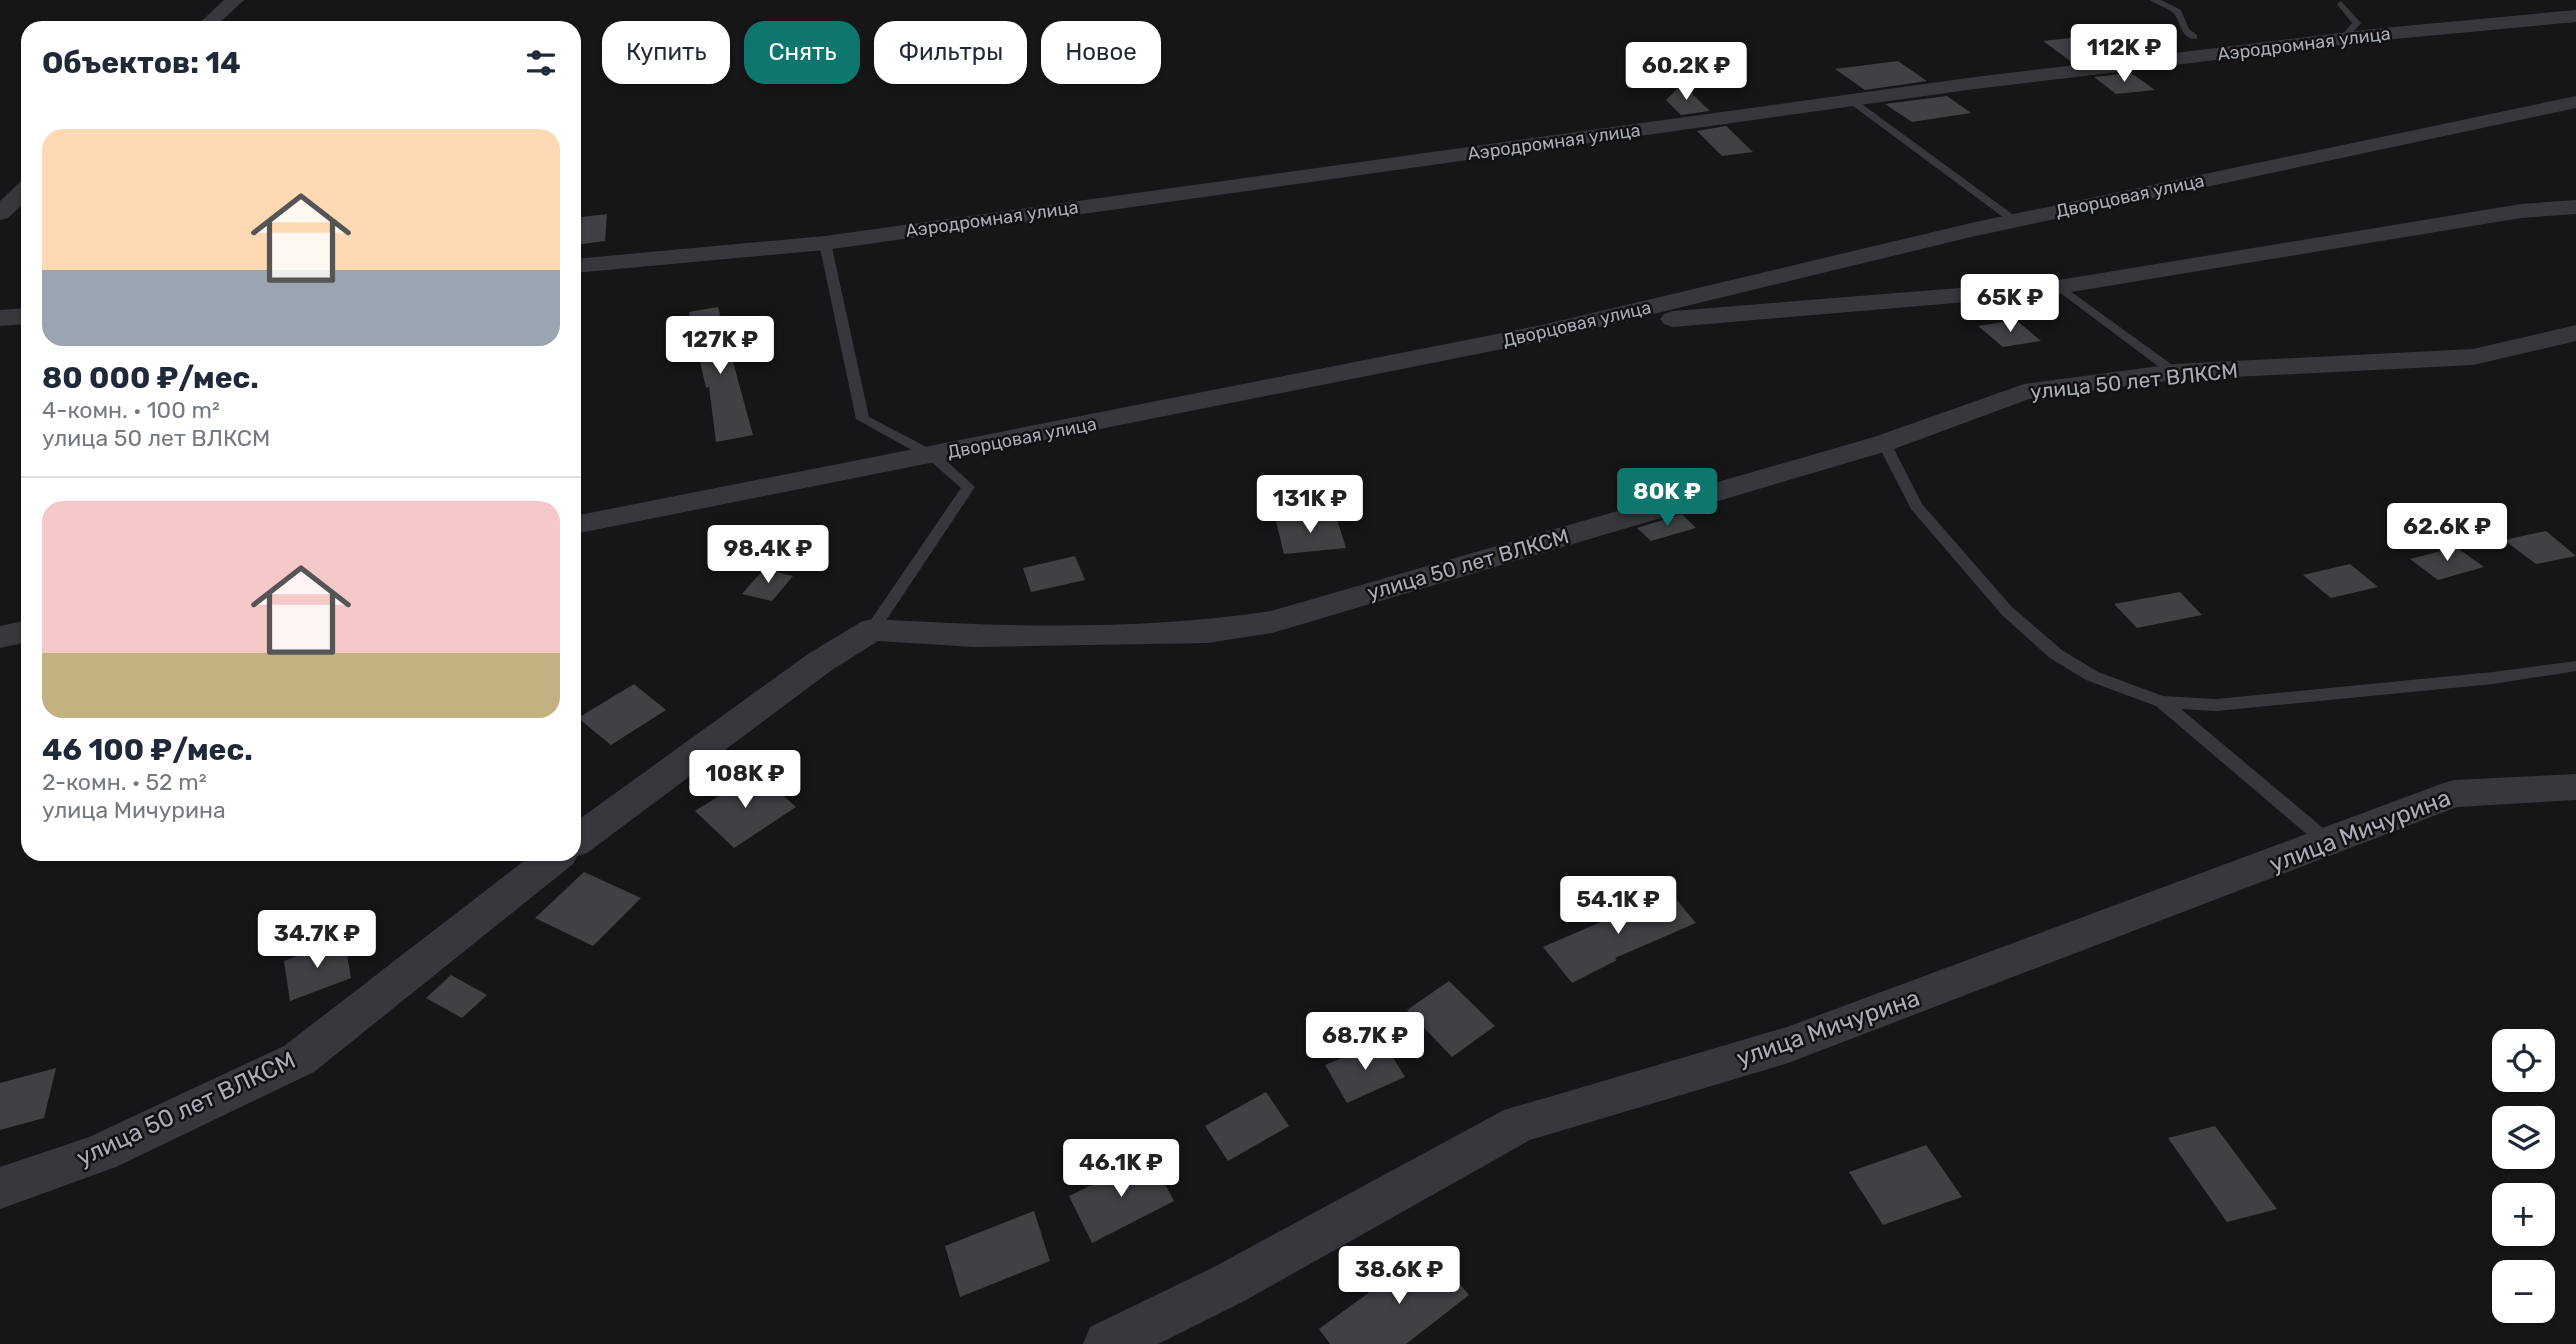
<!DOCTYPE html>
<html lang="ru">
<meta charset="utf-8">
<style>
body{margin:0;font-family:Rubik,sans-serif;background:#f6f6f7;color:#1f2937;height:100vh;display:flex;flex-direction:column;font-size:26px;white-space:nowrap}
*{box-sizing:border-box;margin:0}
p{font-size:23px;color:#747a83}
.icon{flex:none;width:38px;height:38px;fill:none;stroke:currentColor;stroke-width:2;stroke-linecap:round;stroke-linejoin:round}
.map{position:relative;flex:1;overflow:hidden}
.details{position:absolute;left:21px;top:21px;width:560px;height:840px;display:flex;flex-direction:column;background:#fff;border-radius:21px;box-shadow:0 2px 5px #0004}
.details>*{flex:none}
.hud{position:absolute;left:602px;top:21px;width:665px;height:63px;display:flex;gap:14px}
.tools{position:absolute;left:2492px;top:1029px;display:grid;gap:14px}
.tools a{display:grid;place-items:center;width:63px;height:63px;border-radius:14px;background:#fff;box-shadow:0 2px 5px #0004;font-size:35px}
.price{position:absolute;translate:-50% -60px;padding:0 16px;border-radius:7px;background:#fff;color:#222;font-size:23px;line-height:46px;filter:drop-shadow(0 2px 4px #0008)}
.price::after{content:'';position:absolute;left:50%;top:42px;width:21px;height:16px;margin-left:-10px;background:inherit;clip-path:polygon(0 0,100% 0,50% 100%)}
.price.current{background:#0f766e;color:#fff}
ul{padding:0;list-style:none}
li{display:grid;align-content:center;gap:14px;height:371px;padding:0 21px}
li+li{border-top:2px solid #e0e1e3}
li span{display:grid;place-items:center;height:217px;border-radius:21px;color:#555}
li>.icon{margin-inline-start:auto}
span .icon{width:126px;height:126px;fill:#fffc;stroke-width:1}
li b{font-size:30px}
h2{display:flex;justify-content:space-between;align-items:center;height:84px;padding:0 21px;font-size:30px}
.chip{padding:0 24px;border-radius:21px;background:#fff;box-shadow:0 2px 5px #0004;font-size:24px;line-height:63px}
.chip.current{background:#0f766e;color:#fff}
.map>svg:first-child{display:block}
.building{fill:#404145}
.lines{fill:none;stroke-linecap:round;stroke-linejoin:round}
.lane{fill:#37383d;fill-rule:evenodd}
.street{fill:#37383d;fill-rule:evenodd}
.labels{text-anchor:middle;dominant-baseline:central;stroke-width:5;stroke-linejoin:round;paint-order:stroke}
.far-street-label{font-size:18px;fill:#a8adb8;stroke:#111113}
.street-label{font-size:21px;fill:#a8adb8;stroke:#111113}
.near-street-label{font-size:24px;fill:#a8adb8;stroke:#111113}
</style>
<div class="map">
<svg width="2576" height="1344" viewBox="0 0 2576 1344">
<rect width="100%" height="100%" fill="#161618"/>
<path class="building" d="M 2079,37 L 2100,51 L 2111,58 L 2073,63 L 2043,41 Z
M 1898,61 L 1927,81 L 1865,90 L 1835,69 Z
M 2131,73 L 2155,90 L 2116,94 L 2094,77 Z
M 1682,84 L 1710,111 L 1681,115 L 1666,100 Z
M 1947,96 L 1971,113 L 1912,122 L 1885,104 Z
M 1726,126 L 1753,152 L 1722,156 L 1697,131 Z
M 607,214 L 605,241 L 574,245 L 574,218 Z
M 718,307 L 753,435 L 716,442 L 709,387 L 706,388 L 689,312 Z
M 2016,320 L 2041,341 L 2003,347 L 1978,326 Z
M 1682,514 L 1696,528 L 1651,541 L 1637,528 Z
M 1336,516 L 1346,548 L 1284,554 L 1276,521 Z
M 2546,531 L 2576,556 L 2536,564 L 2504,540 Z
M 2456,547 L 2484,567 L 2438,580 L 2410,559 Z
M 1075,556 L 1085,580 L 1031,592 L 1023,568 Z
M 2350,564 L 2378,587 L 2331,598 L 2303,575 Z
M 764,569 L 793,576 L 772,601 L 742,594 Z
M 2180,592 L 2202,615 L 2137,628 L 2114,604 Z
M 634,684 L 666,710 L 611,745 L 578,718 Z
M 757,772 L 796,807 L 734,848 L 695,811 Z
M 584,872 L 641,898 L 593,946 L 535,918 Z
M 1670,892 L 1696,923 L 1615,958 L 1617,960 L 1572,983 L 1543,947 Z
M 344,938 L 351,978 L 290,1001 L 284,961 Z
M 451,975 L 487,995 L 462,1018 L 426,998 Z
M 1449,981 L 1495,1026 L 1452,1057 L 1407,1010 Z
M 1383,1041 L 1405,1077 L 1347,1103 L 1325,1065 Z
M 56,1068 L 44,1118 L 0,1130 L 0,1083 Z
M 1266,1092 L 1289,1126 L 1228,1161 L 1205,1126 Z
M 2215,1126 L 2277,1209 L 2227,1222 L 2168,1138 Z
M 1926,1145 L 1962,1197 L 1883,1225 L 1849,1172 Z
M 1150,1156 L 1174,1201 L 1092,1243 L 1069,1196 Z
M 1034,1211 L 1050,1261 L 960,1297 L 945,1246 Z
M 1430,1248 L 1469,1295 L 1406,1344 L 1330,1344 L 1319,1329 Z"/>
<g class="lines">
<path class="lane" d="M 2150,0 L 2161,0 L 2181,10 L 2189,29 L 2197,35 L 2197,39 C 2181,39 2182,26 2175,15 C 2170,8 2156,5 2150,0 Z
M 2341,1 L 2361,23 L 2344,42 L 2339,39 L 2352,23 L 2337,4 Z
M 1849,99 L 1855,99 L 2019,219 L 2019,223 L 2011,223 L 1849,103 Z
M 825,240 L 831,243 L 869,417 L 938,453 L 975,487 L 877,634 L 872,635 L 864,630 L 961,488 L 928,459 L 856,419 L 819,243 Z
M 2059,283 L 2178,369 L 2178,375 L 2170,375 L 2055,289 L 2053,287 Z
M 1884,439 L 1891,443 L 1922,504 L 2012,607 L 2062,650 L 2098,672 L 2163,696 L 2216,699 L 2493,672 L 2576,661 L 2576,671 L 2493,684 L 2216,711 L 2181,709 L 2335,838 L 2338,843 L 2335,848 L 2329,850 L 2323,848 L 2156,706 L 2086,680 L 2050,658 L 2002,615 L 1911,509 L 1877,443 Z"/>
<path class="street" d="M 224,0 L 244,0 L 214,28 L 194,28 Z
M 2576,10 L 2576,22 L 2373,41 L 1975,89 L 825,250 L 574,273 L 574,259 L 825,236 L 1975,77 L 2373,29 Z
M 2576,96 L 2576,108 L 1971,237 L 1542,341 L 574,534 L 574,516 L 1542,325 L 1971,223 Z
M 28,180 L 28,199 L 8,218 L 0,220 L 0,201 L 20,182 Z
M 2576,200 L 2576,214 L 2521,218 L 2059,294 L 1673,327 L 1664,324 L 1660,319 L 1664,314 L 1673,311 L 2059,280 L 2521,204 Z
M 28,308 L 28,324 L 0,326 L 0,310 Z
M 2576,325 L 2576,341 L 2473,365 L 2174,380 L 2029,399 L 1894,449 L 1272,633 L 1207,643 L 974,647 L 878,641 L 832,670 L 587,853 L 577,856 L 573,864 L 314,1072 L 116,1167 L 0,1209 L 0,1167 L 89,1137 L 284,1046 L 533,854 L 574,854 L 574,823 L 808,654 L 861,622 L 872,619 C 1004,627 1140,631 1271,611 L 1874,437 L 2024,384 L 2174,364 L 2473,349 Z
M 28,620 L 28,642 L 0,648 L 0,626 Z
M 2576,774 L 2576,800 L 2457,807 L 1788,1063 L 1530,1140 L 1246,1300 L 1158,1344 L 1083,1344 L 1090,1327 L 1212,1268 L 1504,1110 L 1787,1027 L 2441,784 L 2454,780 Z"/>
</g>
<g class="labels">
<g class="far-street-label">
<text transform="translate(2304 44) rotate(-7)">Аэродромная улица</text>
<text transform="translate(1554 142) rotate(-8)">Аэродромная улица</text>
<text transform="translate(2130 196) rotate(-12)">Дворцовая улица</text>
<text transform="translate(992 219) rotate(-8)">Аэродромная улица</text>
<text transform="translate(1577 324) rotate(-13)">Дворцовая улица</text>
<text transform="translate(1022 438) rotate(-11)">Дворцовая улица</text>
</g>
<g class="street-label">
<text transform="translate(2134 381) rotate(-6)">улица 50 лет ВЛКСМ</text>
<text transform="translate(1468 564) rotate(-16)">улица 50 лет ВЛКСМ</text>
</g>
<g class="near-street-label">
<text transform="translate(2360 831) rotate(-21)">улица Мичурина</text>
<text transform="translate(1828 1028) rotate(-19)">улица Мичурина</text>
<text transform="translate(186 1109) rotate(-25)">улица 50 лет ВЛКСМ</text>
</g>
</g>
</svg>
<div class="tools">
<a><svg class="icon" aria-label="locate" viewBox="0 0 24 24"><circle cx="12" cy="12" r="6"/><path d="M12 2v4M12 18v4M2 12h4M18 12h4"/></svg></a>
<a><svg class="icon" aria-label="layers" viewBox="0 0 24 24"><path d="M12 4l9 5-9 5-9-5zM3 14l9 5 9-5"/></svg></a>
<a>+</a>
<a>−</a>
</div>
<b class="price" style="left:2124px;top:84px">112K ₽</b>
<b class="price" style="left:1686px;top:102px">60.2K ₽</b>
<b class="price" style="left:2010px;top:334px">65K ₽</b>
<b class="price" style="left:720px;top:376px">127K ₽</b>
<b class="price current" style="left:1667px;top:528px">80K ₽</b>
<b class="price" style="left:1310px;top:535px">131K ₽</b>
<b class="price" style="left:2447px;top:563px">62.6K ₽</b>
<b class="price" style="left:768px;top:585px">98.4K ₽</b>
<b class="price" style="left:745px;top:810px">108K ₽</b>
<b class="price" style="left:1618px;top:936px">54.1K ₽</b>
<b class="price" style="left:317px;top:970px">34.7K ₽</b>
<b class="price" style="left:1365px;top:1072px">68.7K ₽</b>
<b class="price" style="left:1121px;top:1199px">46.1K ₽</b>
<b class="price" style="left:1399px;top:1306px">38.6K ₽</b>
<div class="hud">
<a class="chip">Купить</a>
<a class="chip current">Снять</a>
<a class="chip">Фильтры</a>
<a class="chip">Новое</a>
</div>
<section class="details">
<h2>Объектов: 14<svg class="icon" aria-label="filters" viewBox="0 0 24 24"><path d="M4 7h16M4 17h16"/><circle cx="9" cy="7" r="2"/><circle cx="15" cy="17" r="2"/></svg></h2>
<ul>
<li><span style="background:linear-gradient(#ffd9b3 65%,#9aa5b1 0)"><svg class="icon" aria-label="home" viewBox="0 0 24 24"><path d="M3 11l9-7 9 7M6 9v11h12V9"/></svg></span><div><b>80 000 ₽/мес.</b><p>4-комн. · 100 m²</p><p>улица 50 лет ВЛКСМ</p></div></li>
<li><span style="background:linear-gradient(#f6c9c9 70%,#c2b280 0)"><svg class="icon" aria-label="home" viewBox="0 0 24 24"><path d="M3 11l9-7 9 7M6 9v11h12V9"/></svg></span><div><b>46 100 ₽/мес.</b><p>2-комн. · 52 m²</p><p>улица Мичурина</p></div></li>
</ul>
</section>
</div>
